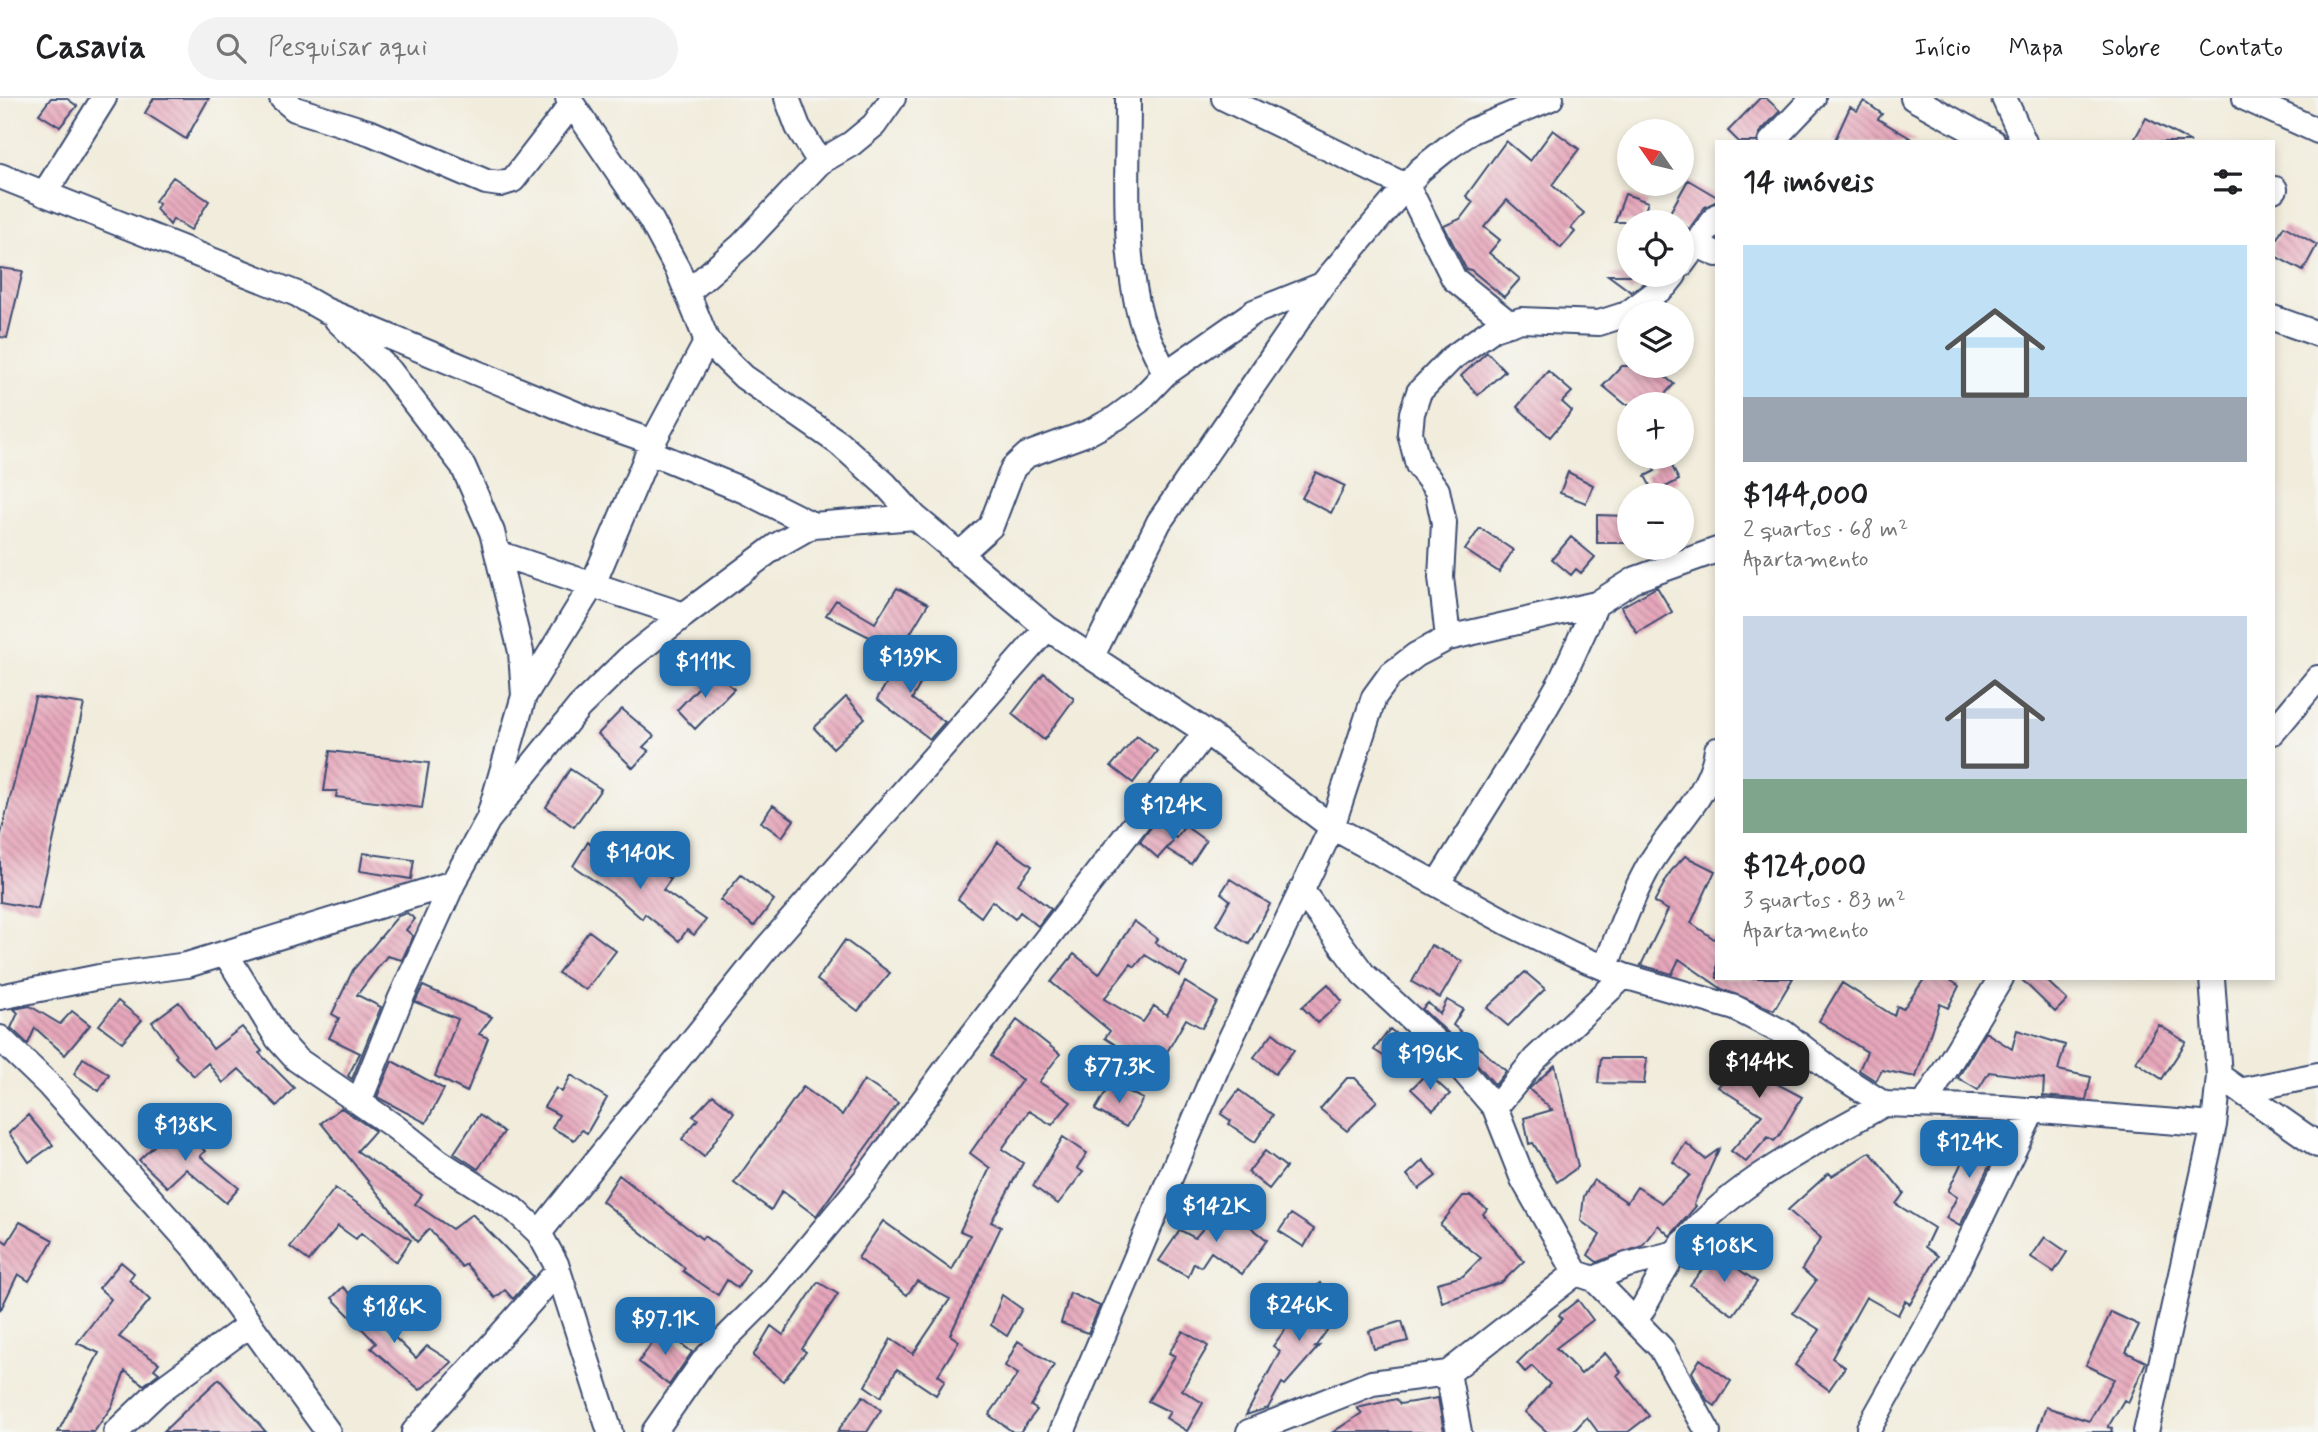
<!DOCTYPE html>
<html lang="pt">
<meta charset="utf-8">
<style>
body{margin:0;font-family:Mynerve,sans-serif;background:#f2f2f2;color:#202124;height:100vh;display:flex;flex-direction:column;font-size:26px;white-space:nowrap}
*{box-sizing:border-box;margin:0}
p{font-size:23px;color:#757577}
.icon{flex:none;width:38px;height:38px;fill:none;stroke:currentColor;stroke-width:2;stroke-linecap:round;stroke-linejoin:round}
.map{position:relative;flex:1;overflow:hidden}
.drawer{position:absolute;left:1715px;top:42px;width:560px;height:840px;display:flex;flex-direction:column;background:#fff;border-radius:0px;box-shadow:0 4px 10px #0003}
.drawer>*{flex:none}
.needle{width:46px;rotate:304deg}
.tools{position:absolute;left:1617px;top:21px;display:grid;gap:14px}
.tools a{display:grid;place-items:center;width:77px;height:77px;border-radius:50%;background:#fff;box-shadow:0 4px 10px #0003;font-size:35px}
.price{position:absolute;translate:-50% -60px;padding:0 16px;border-radius:14px;background:#1f6fb2;color:#fff;font-size:23px;line-height:46px;filter:drop-shadow(0 2px 4px #0008)}
.price::after{content:'';position:absolute;left:50%;top:42px;width:21px;height:16px;margin-left:-10px;background:inherit;clip-path:polygon(0 0,100% 0,50% 100%)}
.price.on{background:#222;color:#fff}
ul{padding:0;list-style:none}
li{display:grid;align-content:center;gap:14px;height:371px;padding:0 28px}
li span{display:grid;place-items:center;height:217px;border-radius:0px;color:#555}
li>.icon{margin-inline-start:auto}
span .icon{width:126px;height:126px;fill:#fffc;stroke-width:1}
li b{font-size:30px}
h2{display:flex;justify-content:space-between;align-items:center;height:84px;padding:0 28px;font-size:30px}
header{display:flex;align-items:center;gap:42px;box-sizing:border-box;height:98px;padding:0 35px;background:#fff;border-bottom:2px solid #e0e0e0}
header strong{font-size:33px}
nav{display:flex;gap:38px;margin-inline-start:auto;font-size:24px}
.search{width:490px;height:63px;background:#f2f2f2;display:flex;align-items:center;gap:18px;box-sizing:border-box;padding:0 24px;border-radius:38px;color:#757577;font-size:26px}
.map>svg:first-child{display:block}
.building{fill:url(#building-back-hatch)}
.lines{fill:none;stroke-linecap:round;stroke-linejoin:round}
.minor-casing{stroke:#3b4b71;stroke-width:28}
.minor{stroke:#fff;stroke-width:24}
</style>
<header>
<strong>Casavia</strong>
<div class="search"><svg class="icon" aria-label="search" viewBox="0 0 24 24"><circle cx="10" cy="10" r="6"/><path d="M15 15l6 6"/></svg>Pesquisar aqui</div>
<nav><a>Início</a><a>Mapa</a><a>Sobre</a><a>Contato</a></nav>
</header>
<div class="map">
<svg width="2318" height="1334" viewBox="0 0 2318 1334">
<defs>
<pattern id="building-back-hatch" width="6" height="6" patternUnits="userSpaceOnUse" patternTransform="scale(1.75)"><rect width="6" height="6" fill="#e7a7bb"/><path d="M-1 5l2 2M0 0l6 6M5-1l2 2" fill="none" stroke="#ba889b"/></pattern>
</defs>
<rect width="100%" height="100%" fill="#f6f6f2"/>
<filter id="ink" filterUnits="userSpaceOnUse"><feTurbulence type="fractalNoise" baseFrequency=".0143" numOctaves="2"/><feDisplacementMap in="SourceGraphic" scale="14" xChannelSelector="R" yChannelSelector="G"/><feConvolveMatrix kernelMatrix="1 2 1 2 8 2 1 2 1" color-interpolation-filters="sRGB"/></filter>
<filter id="wash" filterUnits="userSpaceOnUse"><feTurbulence type="fractalNoise" baseFrequency=".00686" numOctaves="4" result="noise"/><feDisplacementMap in="SourceGraphic" scale="28" xChannelSelector="R" yChannelSelector="G"/><feGaussianBlur stdDeviation="1.57" result="paint"/><feColorMatrix in="noise" values="0 0 0 0 0 0 0 0 0 0 0 0 0 0 0 0 0 1.4 0 .05"/><feComposite in="paint" operator="in"/></filter>
<g filter="url(#wash)">
<rect width="100%" height="100%" fill="#f1ecdb"/>
<g id="blocks">
<path class="building" d="M 51,0 L 66,0 L 77,8 L 60,29 L 39,16 Z
M 154,0 L 209,0 L 186,41 L 145,15 Z
M 1760,0 L 1766,0 L 1780,13 L 1760,34 L 1757,44 L 1739,44 L 1728,33 Z
M 1864,3 L 1882,16 L 1878,21 L 1917,44 L 1834,44 L 1850,9 L 1857,13 Z
M 2146,20 L 2191,44 L 2133,44 Z
M 1553,32 L 1579,51 L 1552,87 L 1584,115 L 1571,130 L 1575,134 L 1561,150 L 1507,102 L 1484,129 L 1500,142 L 1489,155 L 1520,181 L 1504,199 L 1471,172 L 1466,171 L 1444,128 L 1460,121 L 1473,104 L 1466,98 L 1506,43 L 1530,63 Z
M 173,79 L 209,103 L 191,132 L 173,121 L 170,127 L 156,111 L 159,106 L 155,103 Z
M 1688,82 L 1717,99 L 1717,103 L 1705,109 L 1689,131 L 1668,118 Z
M 1625,96 L 1648,104 L 1641,124 L 1615,124 Z
M 2284,128 L 2317,147 L 2303,173 L 2273,157 L 2273,147 Z
M 0,170 L 23,173 L 7,240 L 0,239 Z
M 1608,177 L 1655,177 L 1631,194 Z
M 1487,254 L 1505,273 L 1478,297 L 1461,278 Z
M 1622,268 L 1652,268 L 1674,286 L 1656,306 L 1625,306 L 1603,288 Z
M 1548,273 L 1572,294 L 1562,304 L 1572,313 L 1550,339 L 1517,309 Z
M 1667,359 L 1679,382 L 1654,395 L 1645,378 L 1655,373 L 1651,367 Z
M 1316,374 L 1345,388 L 1331,415 L 1302,400 Z
M 1568,374 L 1593,387 L 1586,405 L 1560,395 Z
M 1597,417 L 1626,418 L 1626,445 L 1597,445 Z
M 1480,430 L 1513,452 L 1499,474 L 1465,452 Z
M 1571,439 L 1595,459 L 1581,475 L 1576,471 L 1571,477 L 1552,461 Z
M 1657,489 L 1672,514 L 1637,535 L 1621,509 Z
M 897,490 L 928,506 L 899,554 L 826,517 L 836,502 L 875,525 Z
M 906,553 L 930,568 L 912,601 L 945,624 L 930,641 L 877,601 Z
M 714,573 L 734,591 L 695,631 L 677,612 Z
M 1044,575 L 1074,601 L 1044,642 L 1012,616 Z
M 35,599 L 84,606 L 38,811 L 0,804 L 0,740 Z
M 846,599 L 865,620 L 833,650 L 814,630 Z
M 622,611 L 654,638 L 643,649 L 649,653 L 633,670 L 598,636 Z
M 1137,638 L 1157,653 L 1133,685 L 1111,668 Z
M 330,653 L 429,665 L 422,710 L 336,699 L 337,693 L 324,693 Z
M 570,671 L 601,691 L 574,729 L 546,709 Z
M 773,707 L 794,722 L 782,739 L 761,724 Z
M 1155,724 L 1176,740 L 1185,728 L 1206,743 L 1191,766 L 1167,751 L 1173,743 L 1158,760 L 1140,744 Z
M 588,744 L 632,774 L 641,761 L 671,781 L 663,792 L 706,822 L 694,837 L 687,832 L 679,843 L 645,816 L 642,821 L 616,798 L 573,768 Z
M 998,744 L 1032,768 L 1018,786 L 1051,811 L 1038,828 L 1020,814 L 1015,821 L 992,803 L 981,819 L 958,801 Z
M 363,755 L 414,762 L 411,781 L 360,773 Z
M 1685,758 L 1715,773 L 1691,825 L 1717,843 L 1717,880 L 1793,880 L 1774,912 L 1722,891 L 1679,861 L 1672,876 L 1641,867 L 1668,812 L 1654,804 L 1671,773 Z
M 741,777 L 774,802 L 754,828 L 720,802 Z
M 1230,781 L 1270,806 L 1249,846 L 1216,827 L 1230,802 L 1221,795 Z
M 407,815 L 415,821 L 406,832 L 413,838 L 402,862 L 387,858 L 357,897 L 381,909 L 352,981 L 348,978 L 360,955 L 329,940 L 339,920 L 332,916 L 353,872 L 398,818 Z
M 1134,823 L 1158,841 L 1155,844 L 1187,866 L 1180,878 L 1145,857 L 1135,869 L 1131,866 L 1104,901 L 1143,924 L 1154,908 L 1167,917 L 1185,884 L 1217,904 L 1202,930 L 1186,921 L 1156,973 L 1105,940 L 1110,933 L 1051,884 L 1074,856 L 1099,876 Z
M 589,833 L 616,853 L 586,892 L 558,875 Z
M 845,842 L 890,875 L 858,913 L 817,882 Z
M 1431,847 L 1462,863 L 1440,900 L 1412,884 Z
M 1525,874 L 1545,891 L 1508,928 L 1487,910 Z
M 1925,880 L 1947,880 L 1959,888 L 1948,910 L 1940,906 L 1916,979 L 1882,972 L 1876,983 L 1859,972 L 1867,954 L 1819,923 L 1842,885 L 1894,918 L 1897,908 L 1903,911 Z
M 2020,880 L 2044,880 L 2067,902 L 2055,914 Z
M 1328,886 L 1342,903 L 1318,925 L 1302,909 Z
M 423,888 L 492,919 L 479,936 L 488,940 L 467,994 L 435,978 L 458,921 L 415,904 Z
M 1447,902 L 1463,911 L 1453,927 L 1506,973 L 1495,987 L 1459,945 L 1422,911 L 1428,905 L 1440,916 Z
M 118,903 L 142,922 L 122,944 L 99,927 Z
M 179,904 L 213,951 L 242,929 L 262,953 L 259,955 L 294,990 L 277,1008 L 239,971 L 223,985 L 208,965 L 194,978 L 175,959 L 177,957 L 152,924 Z
M 30,908 L 60,926 L 72,913 L 90,927 L 65,957 L 35,930 L 28,946 L 11,930 L 18,915 L 14,911 Z
M 1017,922 L 1060,956 L 1039,984 L 1071,1004 L 1052,1027 L 1029,1013 L 1002,1051 L 1023,1065 L 991,1124 L 1001,1129 L 950,1237 L 959,1243 L 938,1277 L 945,1282 L 936,1297 L 897,1271 L 881,1299 L 865,1288 L 891,1241 L 913,1256 L 950,1201 L 917,1183 L 907,1197 L 858,1160 L 883,1123 L 952,1172 L 970,1137 L 960,1133 L 990,1070 L 970,1055 L 1022,982 L 991,958 Z
M 2159,927 L 2186,944 L 2162,981 L 2136,964 Z
M 1390,931 L 1410,948 L 1396,966 L 1374,952 Z
M 2017,932 L 2065,947 L 2058,972 L 2091,979 L 2086,1002 L 2043,998 L 2044,981 L 1989,974 L 1978,992 L 1958,980 L 1985,934 L 2012,951 Z
M 1273,935 L 1294,952 L 1275,976 L 1254,959 Z
M 1750,948 L 1775,964 L 1764,979 L 1802,999 L 1779,1038 L 1774,1043 L 1768,1039 L 1746,1064 L 1731,1053 L 1762,1017 L 1718,989 Z
M 83,960 L 109,976 L 99,993 L 74,976 Z
M 1601,960 L 1647,960 L 1644,986 L 1598,985 Z
M 392,963 L 444,991 L 426,1025 L 377,999 Z
M 1555,967 L 1578,1069 L 1557,1084 L 1533,1045 L 1529,1046 L 1524,1020 L 1552,1012 L 1529,991 Z
M 1427,975 L 1450,996 L 1433,1012 L 1411,991 Z
M 571,977 L 607,1000 L 587,1035 L 582,1032 L 574,1042 L 552,1030 L 559,1017 L 544,1009 L 556,990 L 562,994 Z
M 1347,980 L 1355,980 L 1377,1003 L 1347,1033 L 1320,1011 Z
M 864,982 L 898,1005 L 816,1118 L 782,1093 L 771,1112 L 734,1085 L 803,989 L 842,1017 Z
M 1111,985 L 1143,1001 L 1126,1029 L 1095,1012 Z
M 1239,992 L 1273,1017 L 1255,1044 L 1229,1026 L 1231,1023 L 1221,1016 Z
M 713,997 L 734,1014 L 704,1059 L 682,1041 L 698,1021 L 693,1018 Z
M 341,1010 L 375,1033 L 357,1053 L 422,1097 L 415,1106 L 452,1131 L 472,1116 L 533,1178 L 513,1201 L 505,1192 L 495,1200 L 466,1166 L 462,1169 L 429,1131 L 417,1144 L 321,1025 Z
M 28,1017 L 53,1047 L 29,1064 L 9,1035 Z
M 479,1017 L 504,1034 L 478,1071 L 454,1055 Z
M 177,1026 L 205,1053 L 200,1058 L 239,1090 L 226,1105 L 186,1071 L 167,1089 L 139,1062 Z
M 1063,1039 L 1087,1055 L 1077,1070 L 1083,1074 L 1058,1106 L 1033,1088 Z
M 1972,1043 L 1996,1054 L 1960,1128 L 1946,1120 L 1957,1099 L 1948,1093 Z
M 1686,1045 L 1705,1061 L 1719,1051 L 1694,1106 L 1696,1108 L 1680,1127 L 1670,1138 L 1658,1127 L 1642,1148 L 1597,1164 L 1588,1157 L 1600,1137 L 1581,1123 L 1584,1098 L 1594,1082 L 1627,1104 L 1637,1089 L 1662,1105 L 1690,1077 L 1673,1064 Z
M 1265,1053 L 1286,1069 L 1269,1091 L 1248,1074 Z
M 1870,1054 L 1904,1095 L 1896,1106 L 1934,1130 L 1925,1149 L 1938,1158 L 1910,1206 L 1905,1203 L 1898,1217 L 1866,1199 L 1832,1260 L 1845,1269 L 1829,1292 L 1795,1267 L 1820,1232 L 1793,1215 L 1816,1183 L 1802,1171 L 1821,1140 L 1788,1112 L 1829,1075 L 1832,1078 Z
M 1423,1062 L 1436,1078 L 1419,1091 L 1407,1077 Z
M 619,1077 L 702,1141 L 704,1138 L 749,1172 L 738,1190 L 727,1182 L 718,1197 L 683,1173 L 685,1170 L 602,1103 Z
M 335,1090 L 411,1142 L 396,1164 L 361,1135 L 356,1141 L 338,1128 L 309,1163 L 290,1149 Z
M 1463,1098 L 1470,1098 L 1487,1111 L 1483,1116 L 1524,1163 L 1502,1184 L 1442,1204 L 1437,1185 L 1463,1178 L 1481,1160 L 1440,1127 Z
M 1223,1107 L 1267,1142 L 1242,1176 L 1211,1154 L 1201,1169 L 1194,1165 L 1188,1179 L 1159,1163 L 1180,1132 L 1195,1140 Z
M 1291,1116 L 1314,1131 L 1304,1149 L 1279,1133 Z
M 20,1124 L 53,1142 L 29,1183 L 18,1176 L 0,1213 L 0,1140 L 7,1145 Z
M 2045,1139 L 2067,1154 L 2054,1174 L 2031,1159 Z
M 1715,1155 L 1757,1184 L 1733,1217 L 1690,1187 Z
M 121,1164 L 134,1175 L 129,1182 L 150,1202 L 119,1239 L 159,1265 L 154,1271 L 159,1275 L 144,1287 L 125,1273 L 112,1308 L 94,1334 L 58,1334 L 99,1255 L 77,1245 L 111,1201 L 99,1190 Z
M 818,1184 L 838,1196 L 802,1251 L 806,1254 L 783,1283 L 753,1258 L 771,1228 L 783,1237 Z
M 1320,1185 L 1346,1206 L 1315,1249 L 1319,1248 L 1285,1287 L 1282,1285 L 1268,1310 L 1246,1317 L 1280,1253 L 1273,1248 Z
M 343,1189 L 416,1260 L 427,1248 L 452,1264 L 420,1292 L 371,1250 L 376,1245 L 332,1200 Z
M 1070,1195 L 1100,1208 L 1088,1235 L 1061,1225 Z
M 1002,1197 L 1022,1211 L 1007,1238 L 991,1227 Z
M 1578,1202 L 1593,1222 L 1556,1250 L 1581,1276 L 1605,1255 L 1621,1274 L 1617,1277 L 1649,1318 L 1628,1334 L 1598,1334 L 1587,1319 L 1573,1334 L 1547,1334 L 1525,1314 L 1550,1286 L 1532,1268 L 1525,1274 L 1517,1265 L 1562,1221 L 1559,1217 Z
M 2111,1214 L 2139,1227 L 2126,1254 L 2146,1264 L 2128,1305 L 2124,1302 L 2108,1329 L 2113,1330 L 2112,1334 L 2037,1334 L 2046,1309 L 2089,1323 L 2114,1281 L 2086,1267 Z
M 1402,1223 L 1408,1243 L 1374,1251 L 1369,1233 Z
M 661,1231 L 692,1254 L 669,1287 L 639,1264 Z
M 1183,1233 L 1208,1248 L 1182,1292 L 1203,1305 L 1187,1333 L 1166,1320 L 1170,1314 L 1148,1303 L 1175,1258 L 1169,1255 Z
M 1018,1243 L 1054,1267 L 1031,1308 L 1037,1312 L 1020,1334 L 1013,1334 L 989,1317 L 1018,1276 L 1005,1268 Z
M 1700,1261 L 1731,1283 L 1715,1308 L 1707,1302 L 1692,1274 Z
M 219,1281 L 266,1334 L 163,1334 L 193,1305 Z
M 863,1298 L 881,1312 L 867,1334 L 837,1334 Z
M 1438,1300 L 1444,1334 L 1333,1334 L 1362,1315 L 1357,1310 L 1396,1301 L 1400,1306 Z"/>
</g>
</g>
<g filter="url(#ink)">
<use href="#blocks" fill-opacity="0" stroke="#3b4b71" stroke-width="2"/>
<g class="lines">
<defs>
<path id="minor" d="M 282,0 L 295,11 L 371,35 L 486,84 L 500,86 L 513,82 L 572,6
M 568,0 L 651,122 L 678,172 L 707,243 L 744,279 L 839,345 L 885,386 L 915,419 L 1047,530 L 1206,634 L 1332,729 L 1510,826 L 1574,857 L 1624,878 L 1735,910 L 1784,935 L 1837,976 L 1884,1006 L 2002,1010 L 2214,1027
M 787,0 L 798,29 L 820,64
M 1128,0 C 1128,69 1122,154 1141,221 C 1147,240 1158,258 1165,276
M 1224,0 L 1408,89 L 1454,181 L 1510,226
M 1913,0 L 1993,44
M 2004,0 L 2024,44
M 2245,0 L 2318,33
M 1771,44 L 1813,0
M 0,78 L 297,196 L 325,212 L 593,323 L 653,344
M 2273,92 L 2275,91
M 44,96 L 104,0
M 1697,147 L 1717,156
M 1682,166 L 1717,118
M 688,194 L 742,147 L 820,64 L 851,46 L 874,27 L 893,0
M 2273,220 L 2318,236
M 337,222 L 390,273 L 463,368 L 492,434 L 521,554 L 524,598
M 650,354 L 745,393 L 813,427
M 497,455 L 684,517
M 959,457 L 991,428 L 1013,370 L 1027,357 L 1090,334 L 1116,320 L 1139,303 L 1165,276 L 1254,214 L 1322,187
M 1448,540 L 1441,479 L 1444,425 L 1437,392 L 1418,367 L 1410,335 L 1412,315 L 1419,294 L 1452,260 L 1493,231 L 1521,222 L 1599,225 L 1627,216 L 1666,187 L 1674,177
M 1092,558 L 1159,424 L 1322,187 L 1420,72 L 1450,48 L 1472,33 L 1551,0
M 2273,634 L 2318,580
M 490,715 L 524,598 L 593,486 L 653,344 L 707,243
M 1437,786 L 1527,642 L 1561,583 L 1596,506 L 1636,481 L 1717,452
M 1301,792 L 1363,876 L 1449,956 L 1495,1010 L 1523,1081 L 1576,1175 L 1594,1181 L 1661,1250 L 1708,1334
M 226,856 L 278,941 L 296,961 L 395,1029 L 438,1063 L 516,1113 L 539,1135 L 556,1166 L 610,1334
M 1605,870 C 1619,835 1631,799 1650,766 C 1672,728 1710,698 1717,652
M 0,899 L 99,879 L 187,867 L 453,785
M 0,940 L 48,986 L 197,1153 L 328,1334
M 2219,978 L 2318,1047
M 2244,992 L 2318,977
M 359,1004 L 400,902 L 453,785 L 488,722 L 579,609 L 628,561 L 684,517 L 776,448 L 813,427 L 915,419
M 1924,1007 L 2001,880
M 1495,1010 L 1535,961 L 1624,878
M 539,1135 L 765,852 L 1047,530
M 1594,1181 L 1627,1167 L 1676,1155
M 1635,1223 C 1650,1201 1660,1175 1676,1154 C 1728,1087 1811,1047 1884,1006
M 1869,1330 L 1941,1202 L 2033,1012
M 116,1334 L 158,1294 L 249,1227
M 414,1334 L 558,1173
M 654,1334 L 705,1261 L 772,1194 L 864,1083 L 947,970 L 1206,634
M 1062,1334 L 1218,967 L 1332,729 L 1374,599 L 1390,577 L 1416,557 L 1448,540 L 1596,506
M 1249,1334 L 1372,1285 L 1448,1275
M 1459,1334 L 1448,1275 L 1576,1175
M 2146,1334 L 2214,1027 L 2219,978 L 2212,880"/>
</defs>
<use href="#minor" class="minor-casing"/>
<use href="#minor" class="minor"/>
</g>
</g>
</svg>
<div class="tools">
<a><svg class="needle" viewBox="-14 -14 28 28"><path d="M0-13l5 13h-10z" fill="#e53935"/><path d="M0 13l5-13h-10z" fill="#757577"/></svg></a>
<a><svg class="icon" aria-label="locate" viewBox="0 0 24 24"><circle cx="12" cy="12" r="6"/><path d="M12 2v4M12 18v4M2 12h4M18 12h4"/></svg></a>
<a><svg class="icon" aria-label="layers" viewBox="0 0 24 24"><path d="M12 4l9 5-9 5-9-5zM3 14l9 5 9-5"/></svg></a>
<a>+</a>
<a>−</a>
</div>
<b class="price" style="left:910px;top:597px">$139K</b>
<b class="price" style="left:705px;top:602px">$111K</b>
<b class="price" style="left:1173px;top:745px">$124K</b>
<b class="price" style="left:640px;top:793px">$140K</b>
<b class="price" style="left:1430px;top:994px">$196K</b>
<b class="price on" style="left:1759px;top:1002px">$144K</b>
<b class="price" style="left:1119px;top:1007px">$77.3K</b>
<b class="price" style="left:185px;top:1065px">$138K</b>
<b class="price" style="left:1969px;top:1082px">$124K</b>
<b class="price" style="left:1216px;top:1146px">$142K</b>
<b class="price" style="left:1724px;top:1186px">$108K</b>
<b class="price" style="left:1299px;top:1245px">$246K</b>
<b class="price" style="left:394px;top:1247px">$186K</b>
<b class="price" style="left:665px;top:1259px">$97.1K</b>
<section class="drawer">
<h2>14 imóveis<svg class="icon" aria-label="filters" viewBox="0 0 24 24"><path d="M4 7h16M4 17h16"/><circle cx="9" cy="7" r="2"/><circle cx="15" cy="17" r="2"/></svg></h2>
<ul>
<li><span style="background:linear-gradient(#bfe0f5 70%,#9aa5b1 0)"><svg class="icon" aria-label="home" viewBox="0 0 24 24"><path d="M3 11l9-7 9 7M6 9v11h12V9"/></svg></span><div><b>$144,000</b><p>2 quartos · 68 m²</p><p>Apartamento</p></div></li>
<li><span style="background:linear-gradient(#c9d6e8 75%,#7fa58c 0)"><svg class="icon" aria-label="home" viewBox="0 0 24 24"><path d="M3 11l9-7 9 7M6 9v11h12V9"/></svg></span><div><b>$124,000</b><p>3 quartos · 83 m²</p><p>Apartamento</p></div></li>
</ul>
</section>
</div>
